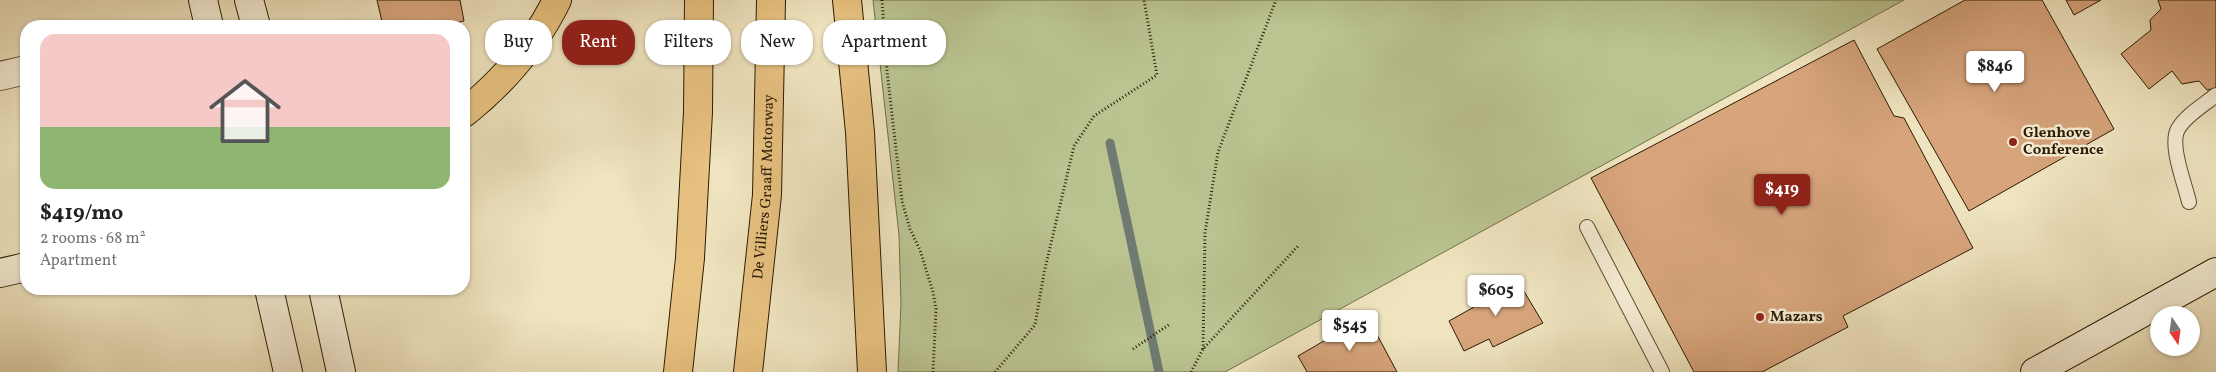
<!DOCTYPE html>
<meta charset="utf-8">
<style>
body{margin:0;font-family:Vollkorn,serif;background:#f2f2f2;color:#222;height:100vh;display:flex;flex-direction:column;font-size:19px;white-space:nowrap}
*{box-sizing:border-box;margin:0}
p{font-size:16px;color:#767676}
.icon{flex:none;width:28px;height:28px;fill:none;stroke:currentColor;stroke-width:2;stroke-linecap:round;stroke-linejoin:round}
.map{position:relative;flex:1;overflow:hidden}
.sheet{position:absolute;left:20px;top:20px;width:450px;height:275px;display:flex;flex-direction:column;background:#fff;border-radius:20px;box-shadow:0 1px 4px #0004}
.sheet>*{flex:none}
.hud{position:absolute;left:485px;top:20px;width:475px;height:45px;display:flex;gap:10px}
.needle{width:32px;rotate:167deg}
.fabs{position:absolute;left:2150px;top:306px;display:grid;gap:10px}
.fabs a{display:grid;place-items:center;width:50px;height:50px;border-radius:50%;background:#fff;box-shadow:0 1px 4px #0004;font-size:25px}
.price{position:absolute;translate:-50% -42px;padding:0 11px;border-radius:5px;background:#fff;color:#222;font-size:16px;line-height:32px;filter:drop-shadow(0 1px 2px #0008)}
.price::after{content:'';position:absolute;left:50%;top:30px;width:15px;height:11px;margin-left:-8px;background:inherit;clip-path:polygon(0 0,100% 0,50% 100%)}
.price.selected{background:#8f2418;color:#fff}
ul{padding:0;list-style:none}
li{display:grid;align-content:center;gap:10px;height:265px;padding:0 20px}
li span{display:grid;place-items:center;height:155px;border-radius:15px;color:#555}
li>.icon{margin-inline-start:auto}
span .icon{width:90px;height:90px;fill:#fffc;stroke-width:1}
li b{font-size:21px}
.chip{padding:0 18px;border-radius:20px;background:#fff;box-shadow:0 1px 4px #0004;font-size:18px;line-height:45px}
.chip.selected{background:#8f2418;color:#fff}
.map>svg:first-child{display:block}
.green{fill:#bac491;stroke:#726f4a}
.lines{fill:none;stroke-linecap:round;stroke-linejoin:round}
.stream{stroke:#6f7b72;stroke-width:9}
.building{fill:#d7a47b;stroke:#2b1a04}
.lane-casing{stroke:#5c4c33;stroke-width:16}
.street-casing{stroke:#5c4c33;stroke-width:30}
.secondary-casing{stroke:#2b1a04;stroke-width:30}
.highway-casing{stroke:#2b1a04;stroke-width:30}
.path{stroke:#2b1a04;stroke-width:3;stroke-dasharray:1 2.5;stroke-linecap:butt}
.lane{stroke:#f5edd5;stroke-width:14}
.street{stroke:#f5edd5;stroke-width:28}
.secondary{stroke:#f5edd5;stroke-width:28}
.highway{stroke:#e8c280;stroke-width:28}
.poi-dot{fill:#8f2418;stroke:#f5edd5;stroke-width:2}
.labels{text-anchor:middle;dominant-baseline:central;stroke-width:5;stroke-linejoin:round;paint-order:stroke}
.poi-label{font-size:15px;font-weight:bold;fill:#2b1a04;stroke:#f5edd5;text-anchor:start}
.street-label{font-size:15px;fill:#2b1a04;stroke:#f5edd5}
</style>
<div class="map">
<svg width="2216" height="372" viewBox="0 0 2216 372">
<rect width="100%" height="100%" fill="#efe4bf"/>
<filter id="stains"><feTurbulence type="fractalNoise" baseFrequency=".004" numOctaves="4"/><feColorMatrix values="0 0 0 0 .2 0 0 0 0 .09 0 0 0 0 .02 0 0 0 .5 -.17"/></filter>
<radialGradient id="worn" r=".72"><stop offset=".6" stop-color="#630" stop-opacity="0"/><stop offset="1" stop-color="#630" stop-opacity=".3"/></radialGradient>
<path class="green" d="M 873,0 L 1904,0 L 1225,372 L 898,372 L 901,304 L 899,235 Z"/>
<g class="lines">
<path class="stream" d="M 1110,143 L 1159,372"/>
</g>
<path class="building" d="M 377,0 L 460,0 L 464,21 L 443,26 L 383,26 Z
M 1965,0 L 2042,0 L 2114,129 L 1969,211 L 1877,49 Z
M 2066,0 L 2101,0 L 2074,15 Z
M 2158,0 L 2216,0 L 2216,88 L 2207,90 L 2199,81 L 2182,84 L 2172,71 L 2149,89 L 2121,54 L 2151,30 L 2150,20 L 2161,9 Z
M 1854,40 L 1894,116 L 1904,118 L 1973,248 L 1843,316 L 1848,327 L 1762,372 L 1694,372 L 1591,178 Z
M 1516,278 L 1543,323 L 1493,347 L 1489,339 L 1464,351 L 1449,321 L 1474,307 L 1470,300 Z
M 1367,316 L 1397,372 L 1307,372 L 1298,356 Z"/>
<g class="lines">
<defs>
<path id="lane" d="M 2189,202 C 2185,184 2169,145 2178,129 C 2186,115 2204,105 2216,95
M 1587,227 L 1662,372"/>
<path id="street" d="M 0,76 L 26,70"/>
<path id="secondary" d="M 203,0 L 209,26
M 249,0 L 256,26
M 0,273 L 26,267
M 269,289 L 288,372
M 323,289 L 341,372
M 2035,372 L 2216,272"/>
<g id="highway">
<path d="M 847,0 L 860,132 L 872,372"/>
<path d="M 464,113 C 503,82 535,45 557,0"/>
<path d="M 678,372 L 690,258 L 698,112 L 699,0"/>
<path id="s1" d="M 748,372 L 767,195 L 771,0"/>
</g>
</defs>
<use href="#lane" class="lane-casing"/>
<use href="#street" class="street-casing"/>
<use href="#secondary" class="secondary-casing"/>
<use href="#highway" class="highway-casing"/>
<path class="path" d="M 882,0 L 887,71 L 902,201 L 910,229 L 920,250 L 933,292 L 936,309 L 933,372
M 1133,349 L 1170,324
M 1203,349 L 1205,233 L 1218,152 L 1276,0
M 995,372 L 1035,325 L 1044,273 L 1074,146 L 1094,116 L 1157,75 L 1144,0
M 1191,372 L 1203,349 L 1299,245"/>
<use href="#lane" class="lane"/>
<use href="#street" class="street"/>
<use href="#secondary" class="secondary"/>
<use href="#highway" class="highway"/>
</g>
<g class="poi-dot">
<circle cx="2013" cy="142" r="5"/>
<circle cx="1760" cy="317" r="5"/>
</g>
<g class="labels">
<g class="poi-label">
<text x="2023" y="133">Glenhove<tspan x="2023" dy="17">Conference</tspan></text>
<text x="1770" y="317">Mazars</text>
</g>
<g class="street-label">
<text stroke="none"><textPath href="#s1" startOffset="186">De Villiers Graaff Motorway</textPath></text>
</g>
</g>
<rect width="100%" height="100%" filter="url(#stains)"/>
<rect width="100%" height="100%" fill="url(#worn)"/>
</svg>
<div class="fabs">
<a><svg class="needle" viewBox="-14 -14 28 28"><path d="M0-13l5 13h-10z" fill="#e53935"/><path d="M0 13l5-13h-10z" fill="#767676"/></svg></a>
</div>
<b class="price" style="left:1995px;top:93px">$846</b>
<b class="price selected" style="left:1782px;top:216px">$419</b>
<b class="price" style="left:1496px;top:317px">$605</b>
<b class="price" style="left:1350px;top:352px">$545</b>
<div class="hud">
<a class="chip">Buy</a>
<a class="chip selected">Rent</a>
<a class="chip">Filters</a>
<a class="chip">New</a>
<a class="chip">Apartment</a>
</div>
<section class="sheet">
<ul>
<li><span style="background:linear-gradient(#f6c9c9 60%,#8fb573 0)"><svg class="icon" aria-label="home" viewBox="0 0 24 24"><path d="M3 11l9-7 9 7M6 9v11h12V9"/></svg></span><div><b>$419/mo</b><p>2 rooms · 68 m²</p><p>Apartment</p></div></li>
</ul>
</section>
</div>
